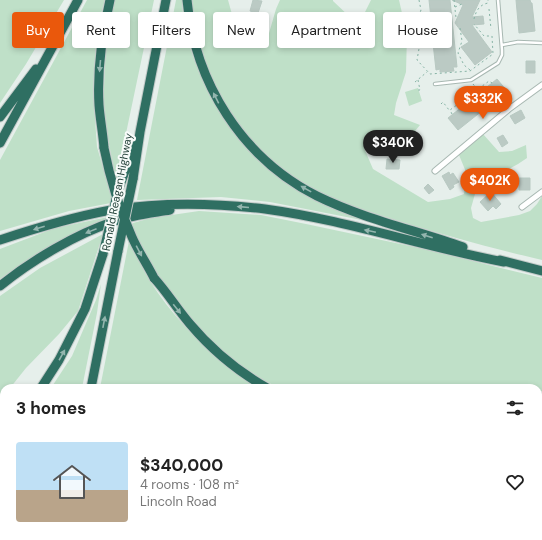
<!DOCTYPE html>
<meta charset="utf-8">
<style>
body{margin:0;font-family:"DM Sans",sans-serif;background:#f2f2f2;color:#222;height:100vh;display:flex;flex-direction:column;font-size:15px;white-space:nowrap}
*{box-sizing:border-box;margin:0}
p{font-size:13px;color:#767676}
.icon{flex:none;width:22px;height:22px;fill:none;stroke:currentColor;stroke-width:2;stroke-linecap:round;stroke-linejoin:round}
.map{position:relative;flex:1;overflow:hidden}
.details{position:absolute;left:0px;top:384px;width:542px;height:156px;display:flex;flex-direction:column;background:#fff;border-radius:12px 12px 0 0;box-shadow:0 2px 6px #0003}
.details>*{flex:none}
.banner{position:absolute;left:12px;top:12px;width:518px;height:36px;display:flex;gap:8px}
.price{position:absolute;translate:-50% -34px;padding:0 9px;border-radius:14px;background:#ea580c;color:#fff;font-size:13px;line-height:26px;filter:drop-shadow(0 1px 2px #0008)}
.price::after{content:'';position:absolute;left:50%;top:24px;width:12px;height:9px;margin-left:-6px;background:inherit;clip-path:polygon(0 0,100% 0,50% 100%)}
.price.selected{background:#222;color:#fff}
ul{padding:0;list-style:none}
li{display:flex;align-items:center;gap:12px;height:100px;padding:0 16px}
li span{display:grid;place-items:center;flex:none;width:112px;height:80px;border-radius:4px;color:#555}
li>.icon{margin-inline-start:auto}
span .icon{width:48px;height:48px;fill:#fffc;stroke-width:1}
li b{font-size:17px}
h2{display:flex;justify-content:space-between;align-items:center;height:48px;padding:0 16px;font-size:17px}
.pill{padding:0 14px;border-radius:4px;background:#fff;box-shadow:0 2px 6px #0003;font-size:14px;line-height:36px}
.pill.selected{background:#ea580c;color:#fff}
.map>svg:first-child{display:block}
.green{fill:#bfe0c8}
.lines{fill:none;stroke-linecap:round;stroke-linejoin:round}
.stream{stroke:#8ec9d4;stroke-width:2}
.building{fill:#bbcac4;stroke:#b8c9c2}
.lane-casing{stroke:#a8b8b2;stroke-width:4.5}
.street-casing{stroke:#a8b8b2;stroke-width:7}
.highway-casing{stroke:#c2cac8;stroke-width:11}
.path{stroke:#86b3a5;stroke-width:1;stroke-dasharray:2 3;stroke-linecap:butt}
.lane{stroke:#fff;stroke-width:2.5}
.street{stroke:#fff;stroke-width:5}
.highway{stroke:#2f6f62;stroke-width:9}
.highway-bridge-casing{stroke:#c2cac8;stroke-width:11;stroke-linecap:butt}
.highway-bridge{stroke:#2f6f62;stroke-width:9}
.oneway{fill:#93b5ae}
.labels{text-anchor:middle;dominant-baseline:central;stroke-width:4;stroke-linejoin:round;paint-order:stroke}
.street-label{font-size:11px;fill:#24423a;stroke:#f7fbf9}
</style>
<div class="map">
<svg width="542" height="540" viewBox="0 0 542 540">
<rect width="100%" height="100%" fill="#e6efeb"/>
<path class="green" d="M 0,0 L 64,0 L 26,64 L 0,103 Z
M 87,0 L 105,0 L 97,28 L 93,90 L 97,147 L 112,198 L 111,203 L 69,211 L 0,231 L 0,160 Z
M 115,0 L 154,0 L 116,181 L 103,112 L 106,40 Z
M 176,0 L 182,0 C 184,65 231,146 285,182 C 311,199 339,210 367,221 L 270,202 L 221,197 L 137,200 Z
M 191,0 L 228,0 L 235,25 L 265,47 L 276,9 L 280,0 L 333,0 L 333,1 L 351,18 L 365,12 L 371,0 L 399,0 L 407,35 L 406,72 L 396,103 L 394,115 L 420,125 L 406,142 L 394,139 L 364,148 L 373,169 L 428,202 L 450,199 L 464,194 L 466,172 L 459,155 L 483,134 L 499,152 L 512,151 L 526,145 L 527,158 L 518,164 L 482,184 L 475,194 L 471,208 L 473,218 L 481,222 L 519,215 L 530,211 L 537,204 L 542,196 L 542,260 C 496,249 450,237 405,223 C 370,212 333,201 302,182 C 261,156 222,113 206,68 C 199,45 195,23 191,0 Z
M 418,88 L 422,101 L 409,106 L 405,92 Z
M 199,211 L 261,215 L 306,224 L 424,249 L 542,278 L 542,391 L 538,392 L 538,388 L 279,388 C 230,364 188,323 158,278 C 148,262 140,244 131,226 L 133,223 L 151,218 Z
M 108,217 L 106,221 C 68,234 33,255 0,279 L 0,249 L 55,228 Z
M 103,234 L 78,311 L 59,334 L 26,368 L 10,388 L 4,388 L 4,395 L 0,400 L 0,296 L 40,268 Z
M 129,241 C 136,254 142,268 150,281 C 170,313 197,341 226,364 C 236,373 246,382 258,388 L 100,388 Z
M 101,284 L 97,313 L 82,388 L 51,388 L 72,356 L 96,300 Z
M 542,412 L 542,525 L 538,528 L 538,413 Z
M 4,460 L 4,516 L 0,517 L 0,464 Z
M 4,530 L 4,536 L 53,536 L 52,540 L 0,540 L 0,531 Z
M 72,536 L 147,536 L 143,540 L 71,540 Z
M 162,536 L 450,536 L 452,540 L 158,540 Z"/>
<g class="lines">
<path class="stream" d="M 334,536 L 336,540"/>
</g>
<path class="building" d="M 253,0 L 262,1 L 258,13 L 250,11 Z
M 429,0 L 450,0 L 457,67 L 453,67 L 454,71 L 440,72 L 440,69 L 436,70 L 432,34 L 423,35 L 421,19 L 431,18 Z
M 452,0 L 480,0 L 472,17 L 483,16 L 484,24 L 472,25 L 492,52 L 475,65 L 461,47 L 469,42 L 455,23 L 463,5 Z
M 516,0 L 530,0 L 531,3 L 532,3 L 535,31 L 519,33 Z
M 526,61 L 535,61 L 535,73 L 526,73 Z
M 497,79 L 507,91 L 458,130 L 448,118 Z
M 521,110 L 525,118 L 515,124 L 510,116 Z
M 503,135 L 508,143 L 502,147 L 497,138 Z
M 387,159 L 400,160 L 399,169 L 386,169 Z
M 449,172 L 450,175 L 453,173 L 459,182 L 453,185 L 454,187 L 450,190 L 442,176 Z
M 519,178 L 530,178 L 530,190 L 519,190 Z
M 428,184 L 434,190 L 429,194 L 424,188 Z
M 491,192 L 501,204 L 496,209 L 493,206 L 488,211 L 480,202 Z"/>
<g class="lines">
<defs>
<path id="lane" d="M 502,45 L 518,42 L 542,43
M 435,84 L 471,80 L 498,63 L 502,55 L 502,50 L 498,0"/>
<path id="street" d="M 435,171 L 509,109 L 542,85
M 522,207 L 542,192"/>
<path id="highway" d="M 187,0 C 195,83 242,158 317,196 C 364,219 415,230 463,247
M 0,117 L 36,69
M 0,143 L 78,0
M 104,148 C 103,134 100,119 99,105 C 97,70 102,34 110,0
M 133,179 L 140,132 L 166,0
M 119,188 L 134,146
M 0,240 C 36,228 73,217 111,210 C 161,202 214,203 265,209 C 346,220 424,247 504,262
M 500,260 L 542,271
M 154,278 C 167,292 177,309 190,324 C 211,349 239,372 267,388
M 0,286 C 32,260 76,234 115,221 C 132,215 152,213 170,210
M 41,388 L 59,360 L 85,309 L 103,254
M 91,388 L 118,251
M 538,403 L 542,402
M 0,438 L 4,434
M 0,525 L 4,524
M 62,540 L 63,536
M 149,540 L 154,536"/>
</defs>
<use href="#lane" class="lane-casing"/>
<use href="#street" class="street-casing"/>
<use href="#highway" class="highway-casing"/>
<path class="path" d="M 419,0 L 421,10 L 418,18 L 420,43 L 417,60 L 430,74 L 470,71 L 493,54 L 492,36 L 484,36 L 474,24
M 454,0 L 456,18
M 455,7 L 462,4
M 489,9 L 491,29
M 474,19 C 476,11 479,5 488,3 L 488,0
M 460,28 L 462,41 L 458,53 L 464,65 L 470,70
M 418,80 L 420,90 L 418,90
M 415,82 L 427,72
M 473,84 L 477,89
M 441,104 L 443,102 L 449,110
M 452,114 L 450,110 L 489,81 L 492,83"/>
<use href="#lane" class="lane"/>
<use href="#street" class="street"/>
<use href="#highway" class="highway"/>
<defs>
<path id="highway-bridge" d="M 104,148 C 110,179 119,208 132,237 C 138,251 147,264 154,278
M 118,251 L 133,179
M 103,254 L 116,199"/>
</defs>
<use href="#highway-bridge" class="highway-bridge-casing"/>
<use href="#highway-bridge" class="highway-bridge"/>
</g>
<defs><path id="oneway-solid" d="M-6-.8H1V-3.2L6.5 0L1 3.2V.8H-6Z"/></defs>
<g class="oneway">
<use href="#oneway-solid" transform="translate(100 66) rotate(95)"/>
<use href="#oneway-solid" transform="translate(216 98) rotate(-117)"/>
<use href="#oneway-solid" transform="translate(306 189) rotate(-151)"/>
<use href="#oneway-solid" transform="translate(243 207) rotate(-175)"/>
<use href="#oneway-solid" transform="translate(39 228) rotate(163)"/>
<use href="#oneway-solid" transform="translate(91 231) rotate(158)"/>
<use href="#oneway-solid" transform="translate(370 231) rotate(-168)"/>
<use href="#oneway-solid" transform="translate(427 236) rotate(-162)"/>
<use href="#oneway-solid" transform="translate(139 251) rotate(62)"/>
<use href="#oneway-solid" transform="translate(177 309) rotate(51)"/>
<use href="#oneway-solid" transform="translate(104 322) rotate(-79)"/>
<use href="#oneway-solid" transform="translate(62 355) rotate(-61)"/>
</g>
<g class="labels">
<g class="street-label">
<text transform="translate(117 192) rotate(-79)">Ronald Reagan Highway</text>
</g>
</g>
</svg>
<b class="price" style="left:483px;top:120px">$332K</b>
<b class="price selected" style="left:393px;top:164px">$340K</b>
<b class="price" style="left:490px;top:202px">$402K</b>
<div class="banner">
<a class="pill selected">Buy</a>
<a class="pill">Rent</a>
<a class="pill">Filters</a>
<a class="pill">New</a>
<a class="pill">Apartment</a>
<a class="pill">House</a>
</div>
<section class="details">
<h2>3 homes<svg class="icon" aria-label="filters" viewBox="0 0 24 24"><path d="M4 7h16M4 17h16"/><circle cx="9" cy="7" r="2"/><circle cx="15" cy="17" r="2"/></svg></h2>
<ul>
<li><span style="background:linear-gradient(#bfe0f5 60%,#b9a48a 0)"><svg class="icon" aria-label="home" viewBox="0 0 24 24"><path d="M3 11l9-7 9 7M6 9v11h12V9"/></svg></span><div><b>$340,000</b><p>4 rooms · 108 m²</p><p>Lincoln Road</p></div><svg class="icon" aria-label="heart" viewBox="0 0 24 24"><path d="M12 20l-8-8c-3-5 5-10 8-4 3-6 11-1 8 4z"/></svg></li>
</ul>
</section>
</div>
